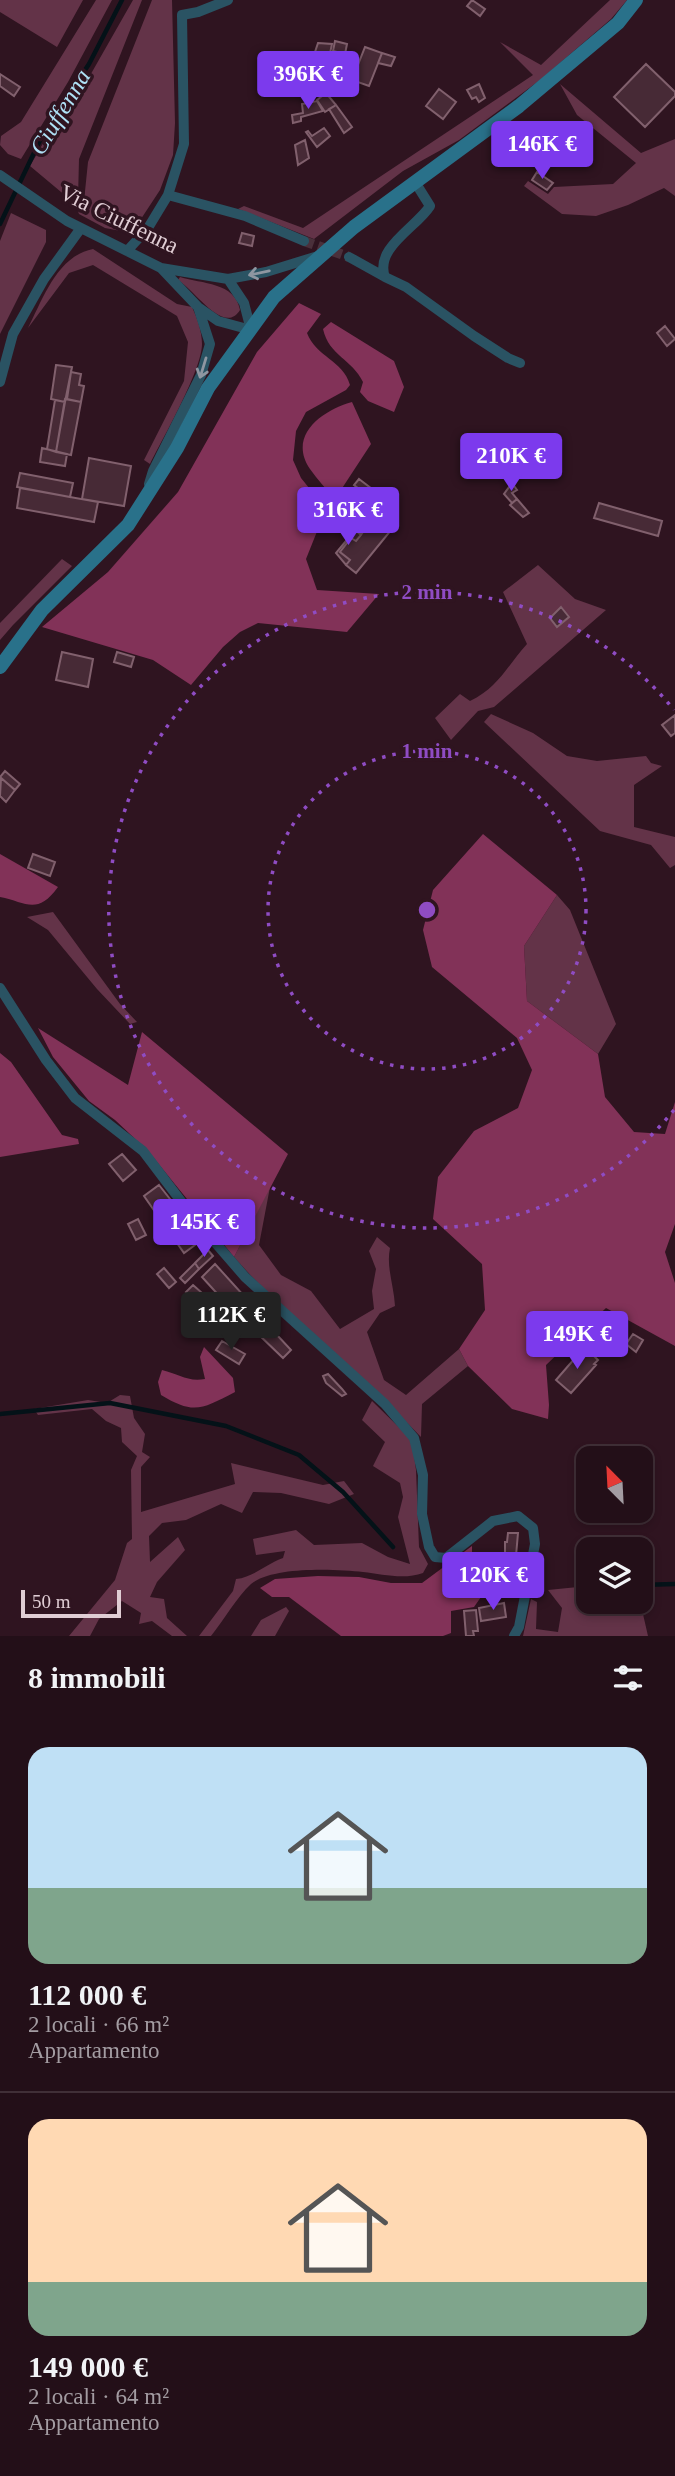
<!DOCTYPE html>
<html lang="it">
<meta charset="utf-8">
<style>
body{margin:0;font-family:"Times New Roman",serif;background:#2f1d25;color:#f1f3f6;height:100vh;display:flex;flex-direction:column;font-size:26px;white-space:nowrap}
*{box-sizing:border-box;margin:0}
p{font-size:23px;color:#a39ca2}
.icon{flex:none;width:38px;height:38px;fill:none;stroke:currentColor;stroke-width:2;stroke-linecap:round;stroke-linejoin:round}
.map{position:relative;height:1636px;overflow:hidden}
.panel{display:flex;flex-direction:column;background:#230f18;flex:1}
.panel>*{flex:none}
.needle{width:46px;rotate:336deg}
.controls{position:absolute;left:576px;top:1446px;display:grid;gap:14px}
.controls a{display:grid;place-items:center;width:77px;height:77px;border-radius:14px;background:#230f18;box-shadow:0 4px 10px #0003,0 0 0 2px #402f37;font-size:35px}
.scale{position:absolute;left:21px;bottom:18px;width:100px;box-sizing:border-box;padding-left:7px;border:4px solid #e0cdd4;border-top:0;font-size:19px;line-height:24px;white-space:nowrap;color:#e0cdd4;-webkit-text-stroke:5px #2f1420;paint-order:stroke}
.price{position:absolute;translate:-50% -60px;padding:0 16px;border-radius:7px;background:#7c3aed;color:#fff;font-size:23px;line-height:46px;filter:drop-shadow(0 2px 4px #0008)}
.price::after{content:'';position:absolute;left:50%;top:42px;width:21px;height:16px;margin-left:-10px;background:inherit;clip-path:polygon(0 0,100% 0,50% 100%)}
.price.active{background:#222;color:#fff}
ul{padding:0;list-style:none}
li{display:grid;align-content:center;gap:14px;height:371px;padding:0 28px}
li+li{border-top:2px solid #402f37}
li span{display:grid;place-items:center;height:217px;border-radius:21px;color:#555}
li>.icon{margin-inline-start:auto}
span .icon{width:126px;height:126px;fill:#fffc;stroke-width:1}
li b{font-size:30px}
h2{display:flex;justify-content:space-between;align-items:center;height:84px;padding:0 28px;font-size:30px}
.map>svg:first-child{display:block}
.green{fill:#633348}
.forest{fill:#823258}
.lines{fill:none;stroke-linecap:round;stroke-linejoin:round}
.stream{stroke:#041218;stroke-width:4.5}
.building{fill:#472a36;stroke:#81606d;stroke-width:2}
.minor-tunnel{stroke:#4a303b;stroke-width:10;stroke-dasharray:10 5;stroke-linecap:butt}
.minor{stroke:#2a5363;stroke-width:10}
.secondary{stroke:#29718a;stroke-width:14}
.oneway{stroke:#8e96a1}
.ring{fill:none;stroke:#8f4cc3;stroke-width:3.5;stroke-dasharray:3.5 7}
.labels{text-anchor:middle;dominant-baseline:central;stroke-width:7;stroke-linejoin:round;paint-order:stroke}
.street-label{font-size:23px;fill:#e0cdd4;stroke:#2f1420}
.water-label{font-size:24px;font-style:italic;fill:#afe1f6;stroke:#2f1420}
.centre{fill:#8f4cc3;stroke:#2f1420;stroke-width:3.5}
.ring-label{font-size:21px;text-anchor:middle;font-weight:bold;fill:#8f4cc3;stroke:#2f1420;stroke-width:7;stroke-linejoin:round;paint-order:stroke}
</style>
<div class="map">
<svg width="675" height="1636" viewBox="0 0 675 1636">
<rect width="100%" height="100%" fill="#2f1420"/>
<path class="green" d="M 0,0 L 83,0 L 57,47 L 0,12 Z
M 96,0 L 112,0 L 68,82 L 21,159 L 8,154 L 0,145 L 1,136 L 21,122 Z
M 133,0 L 142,0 L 79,159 L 78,199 L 73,202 L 30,166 L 45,140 L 59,130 Z
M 152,0 L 172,0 L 175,123 L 173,155 L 160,190 L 137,225 L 126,232 L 105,228 L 79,214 L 77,209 L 84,201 L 88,162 Z
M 610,0 L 627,0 L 611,19 L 540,80 L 459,140 L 403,171 L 314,239 L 238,209 L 244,206 L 303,228 L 533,75 L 500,42 L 541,65 Z
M 560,84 L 641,153 L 675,139 L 675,196 L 664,188 L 628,205 L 596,216 L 562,214 L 524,186 L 528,181 L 548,194 L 554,187 L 613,184 L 636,163 L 577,115 Z
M 11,213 L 46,230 L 46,242 L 0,334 L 0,241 Z
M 93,249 L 177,304 L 192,307 C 197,318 202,331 202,344 C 202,370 163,438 150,464 L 144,460 L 184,381 L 188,342 L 177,316 L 93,265 L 69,273 L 28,328 C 43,299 57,256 93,249 Z
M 180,277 C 202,284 235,282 240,310 C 224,336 195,290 178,280 Z
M 62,559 L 72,566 L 13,625 L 0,640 L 0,623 Z
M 538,565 L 575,599 L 606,610 L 494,707 L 478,711 L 451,740 L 435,718 L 460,694 L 470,701 C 498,688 507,666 527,644 L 503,592 Z
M 491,714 L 533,733 L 567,756 L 597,761 L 646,756 L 651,763 L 662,766 L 634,785 L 634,827 L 675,837 L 675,865 L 670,868 L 651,845 L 600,831 L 484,722 Z
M 557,895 L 570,910 L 616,1024 L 598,1054 L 527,1001 L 524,946 Z
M 53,912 L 120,1004 L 137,1022 L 130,1024 L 97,989 L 48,930 L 27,917 Z
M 270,1187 L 259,1245 L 281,1275 L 311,1291 L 340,1329 L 374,1309 L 372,1291 L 376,1269 L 369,1251 L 377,1237 L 390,1248 C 386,1267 394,1286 395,1306 L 380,1313 L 367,1332 L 384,1380 L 406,1395 L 459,1349 L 468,1366 L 422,1404 L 421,1437 C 362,1374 291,1322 234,1257 Z
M 120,1395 L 130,1396 L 134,1418 L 145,1434 L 142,1452 L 150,1457 L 141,1467 L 141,1512 L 235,1484 L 231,1463 L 323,1485 L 344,1481 L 354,1494 L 329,1504 L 281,1493 L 253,1492 L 242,1513 L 221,1504 L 186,1520 L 162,1523 L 149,1536 L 150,1562 L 178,1537 L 185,1550 L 157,1582 L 150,1597 L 164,1599 L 167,1618 L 187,1636 L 172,1636 L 152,1621 L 139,1624 L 141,1613 L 122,1601 L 99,1619 L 90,1636 L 69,1636 L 115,1580 L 127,1543 L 132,1539 L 131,1470 L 137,1456 L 122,1442 L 121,1428 L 106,1421 L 92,1409 L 38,1415 L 34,1409 L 88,1400 L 107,1403 Z
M 372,1401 L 412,1440 L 416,1470 L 419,1547 L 428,1564 L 423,1573 C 404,1580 382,1574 363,1572 C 336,1569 273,1566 251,1584 C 237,1597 223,1621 211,1636 L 199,1636 L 233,1591 L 236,1579 C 254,1577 266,1564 283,1558 L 285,1551 L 256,1555 L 253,1539 L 296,1530 L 314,1545 L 362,1543 L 388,1557 L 410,1564 L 398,1517 L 403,1497 L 400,1483 L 373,1466 L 385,1442 L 362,1420 Z
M 588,1586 L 588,1601 L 640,1601 L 648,1636 L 523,1636 L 531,1599 L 537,1602 L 536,1629 L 558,1632 L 562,1608 L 548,1590 Z
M 286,1607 L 289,1611 L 275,1636 L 251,1636 L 261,1620 Z"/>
<path class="forest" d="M 299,303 L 321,314 L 307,333 C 316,357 343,360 350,385 L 346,390 L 306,412 L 296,431 L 293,460 L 301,478 L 326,509 L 306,559 L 317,590 L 379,594 L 347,632 L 258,623 L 240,632 L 223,647 L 191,685 L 153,660 L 42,627 L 108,572 L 178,492 L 257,352 Z
M 331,322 L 394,361 L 404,387 L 394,412 L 368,401 L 360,392 L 363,382 C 352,359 329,356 323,329 Z
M 352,402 L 371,444 L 335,499 C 326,489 317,479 310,469 C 287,435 323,410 352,402 Z
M 483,834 L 557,895 L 524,946 L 527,1001 L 598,1054 L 605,1097 L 634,1132 L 665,1134 L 675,1102 L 675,1224 L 665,1252 L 675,1283 L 675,1346 L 606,1308 L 546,1365 L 549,1405 L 548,1419 L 512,1409 L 468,1366 L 459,1349 L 485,1310 L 482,1264 L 433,1219 L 438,1177 L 474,1131 L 518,1108 L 532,1070 L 517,1038 L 432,967 L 423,930 L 433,890 Z
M 0,854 L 58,887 C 37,916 26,902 0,897 Z
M 38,1028 L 128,1085 L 142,1032 L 288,1154 L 234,1257 L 148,1151 L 115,1120 L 89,1101 L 53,1057 Z
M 0,1053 L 11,1062 L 62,1135 L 78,1139 L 79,1144 L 0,1157 Z
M 204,1347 L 233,1378 L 235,1392 C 202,1409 194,1415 161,1395 L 158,1382 L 162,1370 C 179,1374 187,1382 205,1379 L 200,1357 Z
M 472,1546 L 472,1567 L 499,1584 L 512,1585 L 510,1590 L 488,1587 L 474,1607 L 451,1611 L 451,1633 L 443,1636 L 341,1636 L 289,1597 L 272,1597 L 260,1588 L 275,1579 L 318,1576 L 359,1577 L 391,1583 L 422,1583 Z"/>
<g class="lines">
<path class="stream" d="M 0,224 L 44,132 L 89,64 L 122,0
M 0,1414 L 110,1403 L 226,1426 L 299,1455 L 343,1492 L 393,1547
M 640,1585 L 675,1584"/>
</g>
<path class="building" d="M 472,0 L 485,9 L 480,16 L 467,6 Z
M 335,41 L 347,44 L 345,54 L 333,51 Z
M 318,43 L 332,44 L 329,58 L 314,55 Z
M 365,47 L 382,53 L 369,86 L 352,80 Z
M 294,53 L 307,57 L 304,67 L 291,64 Z
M 382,53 L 395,57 L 391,66 L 378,63 Z
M 646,64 L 675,92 L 675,96 L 645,127 L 614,97 Z
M 330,71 L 338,73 L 335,88 L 327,87 Z
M 0,74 L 20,87 L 14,96 L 0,86 Z
M 265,77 L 294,82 L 292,90 L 283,89 L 281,94 L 262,90 Z
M 479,84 L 485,98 L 479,102 L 476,97 L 472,99 L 467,90 Z
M 439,89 L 456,102 L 443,119 L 426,106 Z
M 326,93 L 336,105 L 325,112 L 317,100 Z
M 317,101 L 323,111 L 301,117 L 301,121 L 293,123 L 292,115 L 303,113 L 302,104 Z
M 336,105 L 352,127 L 344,133 L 329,109 Z
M 324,128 L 330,136 L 317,147 L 306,132 L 308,131 L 312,136 Z
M 305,140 L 309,158 L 298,165 L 295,145 Z
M 537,172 L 553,183 L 547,190 L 532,180 Z
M 242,233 L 254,236 L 252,246 L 239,243 Z
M 665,326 L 675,339 L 667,346 L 657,333 Z
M 56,365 L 72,367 L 65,402 L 51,399 Z
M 71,372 L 81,374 L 79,385 L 84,386 L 81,402 L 67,399 Z
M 65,399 L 81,402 L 71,455 L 56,452 Z
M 55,400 L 65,402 L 56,452 L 47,449 Z
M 42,448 L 67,454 L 65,466 L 40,462 Z
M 89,458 L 131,466 L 124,506 L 82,499 Z
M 20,473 L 73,483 L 70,497 L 17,487 Z
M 359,479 L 372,489 L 367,495 L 354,485 Z
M 512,483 L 517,490 L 512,493 L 517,499 L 512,503 L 504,494 Z
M 20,488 L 98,502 L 94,522 L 17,508 Z
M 517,499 L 529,513 L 523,517 L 510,505 Z
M 599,503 L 662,521 L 658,536 L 594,518 Z
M 378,519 L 392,529 L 356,573 L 346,565 L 350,560 L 340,552 L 351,538 L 356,541 L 371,522 L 374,525 Z
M 355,530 L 361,535 L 356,541 L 351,538 L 340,552 L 350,560 L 346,565 L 336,553 Z
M 561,607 L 569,617 L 557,627 L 550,618 Z
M 62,652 L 93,659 L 88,687 L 56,680 Z
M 117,652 L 134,657 L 131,667 L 114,662 Z
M 675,715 L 675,733 L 671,736 L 662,725 Z
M 5,771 L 20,784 L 15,790 L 0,777 Z
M 1,778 L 15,790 L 6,802 L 0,796 Z
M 33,854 L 55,862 L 50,876 L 28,868 Z
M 122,1154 L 136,1170 L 123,1181 L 109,1164 Z
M 159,1185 L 177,1208 L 160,1219 L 144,1196 Z
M 138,1219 L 146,1235 L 136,1240 L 128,1224 Z
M 181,1224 L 195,1245 L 184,1253 L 170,1233 Z
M 208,1250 L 213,1256 L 199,1269 L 195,1263 Z
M 195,1263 L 199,1269 L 185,1283 L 180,1278 Z
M 215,1264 L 244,1296 L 238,1302 L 241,1304 L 233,1311 L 202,1277 Z
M 164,1268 L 176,1282 L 169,1288 L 157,1274 Z
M 193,1285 L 202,1293 L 195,1301 L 186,1292 Z
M 263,1320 L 291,1350 L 283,1358 L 254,1330 Z
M 633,1334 L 643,1340 L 636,1352 L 626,1344 Z
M 222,1341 L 245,1354 L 239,1364 L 216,1350 Z
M 582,1350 L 586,1354 L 589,1351 L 598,1360 L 594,1364 L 596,1365 L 571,1393 L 556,1380 Z
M 328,1374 L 342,1389 L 346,1394 L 342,1396 L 326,1383 L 323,1376 Z
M 508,1533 L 518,1533 L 515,1567 L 505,1566 L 505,1542 L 507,1542 Z
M 504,1603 L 506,1617 L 481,1621 L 479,1608 Z
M 476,1610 L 478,1631 L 473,1631 L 474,1636 L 466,1636 L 464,1611 Z"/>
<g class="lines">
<path class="minor-tunnel" d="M 304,241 L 349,257"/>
<path class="minor" d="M 0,175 L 67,221 L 161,268 L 228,279 L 266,272 L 318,256
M 415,182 L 430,206 C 417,227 374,248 385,277 L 406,287 L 474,336 L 508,358 L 520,363
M 168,195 L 245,216 L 304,241
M 127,251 L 148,228 L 168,195 L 184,144 L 182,15 L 198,12 L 228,0
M 349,257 L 385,277
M 198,307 L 218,321 L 251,330 L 244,303 L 228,279
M 0,382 L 13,334 L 44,279 L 81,228
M 149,484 L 153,471 L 201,375 L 210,344 L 198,307 L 161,268
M 0,988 L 46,1060 L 75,1098 L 143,1151 L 193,1217 L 245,1277 L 385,1404 L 414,1438 L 423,1475 L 422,1514 L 429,1547 L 435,1557 L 446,1558 L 493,1521 L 518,1516 L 533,1528 L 535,1544 L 519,1627 L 514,1636"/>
<path class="secondary" d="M 0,667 L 42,610 L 128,525 L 177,448 L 208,388 L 274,297 L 354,227 L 519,106 L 618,23 L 636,0"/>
</g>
<defs><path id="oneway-shaft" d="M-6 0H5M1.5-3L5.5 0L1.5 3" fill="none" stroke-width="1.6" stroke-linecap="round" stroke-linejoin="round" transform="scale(1.75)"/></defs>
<g class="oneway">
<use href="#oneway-shaft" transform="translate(259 273) rotate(168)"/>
<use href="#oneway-shaft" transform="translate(203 368) rotate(107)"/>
</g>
<g class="ring">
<circle cx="427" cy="910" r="159"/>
<path d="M674 1110A318 318 0 1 1 674 710"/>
</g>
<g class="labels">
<g class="street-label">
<text transform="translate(119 219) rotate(26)">Via Ciuffenna</text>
</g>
<g class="water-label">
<text transform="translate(60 112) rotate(-59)">Ciuffenna</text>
</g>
</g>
<circle cx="427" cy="910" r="10" class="centre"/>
<g class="ring-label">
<text x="427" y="599">2 min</text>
<text x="427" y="758">1 min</text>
</g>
</svg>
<div class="controls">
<a><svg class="needle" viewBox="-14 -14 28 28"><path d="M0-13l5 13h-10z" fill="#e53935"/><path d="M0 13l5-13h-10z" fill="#a39ca2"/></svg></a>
<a><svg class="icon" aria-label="layers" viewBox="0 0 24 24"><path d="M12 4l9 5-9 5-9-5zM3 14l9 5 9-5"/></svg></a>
</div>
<div class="scale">50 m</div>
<b class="price" style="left:308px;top:111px">396K €</b>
<b class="price" style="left:542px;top:181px">146K €</b>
<b class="price" style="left:511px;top:493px">210K €</b>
<b class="price" style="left:348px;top:547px">316K €</b>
<b class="price" style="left:204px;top:1259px">145K €</b>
<b class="price active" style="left:231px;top:1352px">112K €</b>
<b class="price" style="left:577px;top:1371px">149K €</b>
<b class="price" style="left:493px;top:1612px">120K €</b>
</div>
<section class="panel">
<h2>8 immobili<svg class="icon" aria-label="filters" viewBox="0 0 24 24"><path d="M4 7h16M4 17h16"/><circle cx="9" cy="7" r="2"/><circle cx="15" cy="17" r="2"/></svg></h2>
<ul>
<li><span style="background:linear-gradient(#bfe0f5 65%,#7fa58c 0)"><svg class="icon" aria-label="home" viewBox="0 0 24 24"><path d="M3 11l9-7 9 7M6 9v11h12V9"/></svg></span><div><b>112 000 €</b><p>2 locali · 66 m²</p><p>Appartamento</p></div></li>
<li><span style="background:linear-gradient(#ffd9b3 75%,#7fa58c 0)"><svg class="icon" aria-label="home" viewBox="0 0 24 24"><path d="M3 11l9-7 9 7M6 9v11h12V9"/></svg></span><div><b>149 000 €</b><p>2 locali · 64 m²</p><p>Appartamento</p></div></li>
</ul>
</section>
